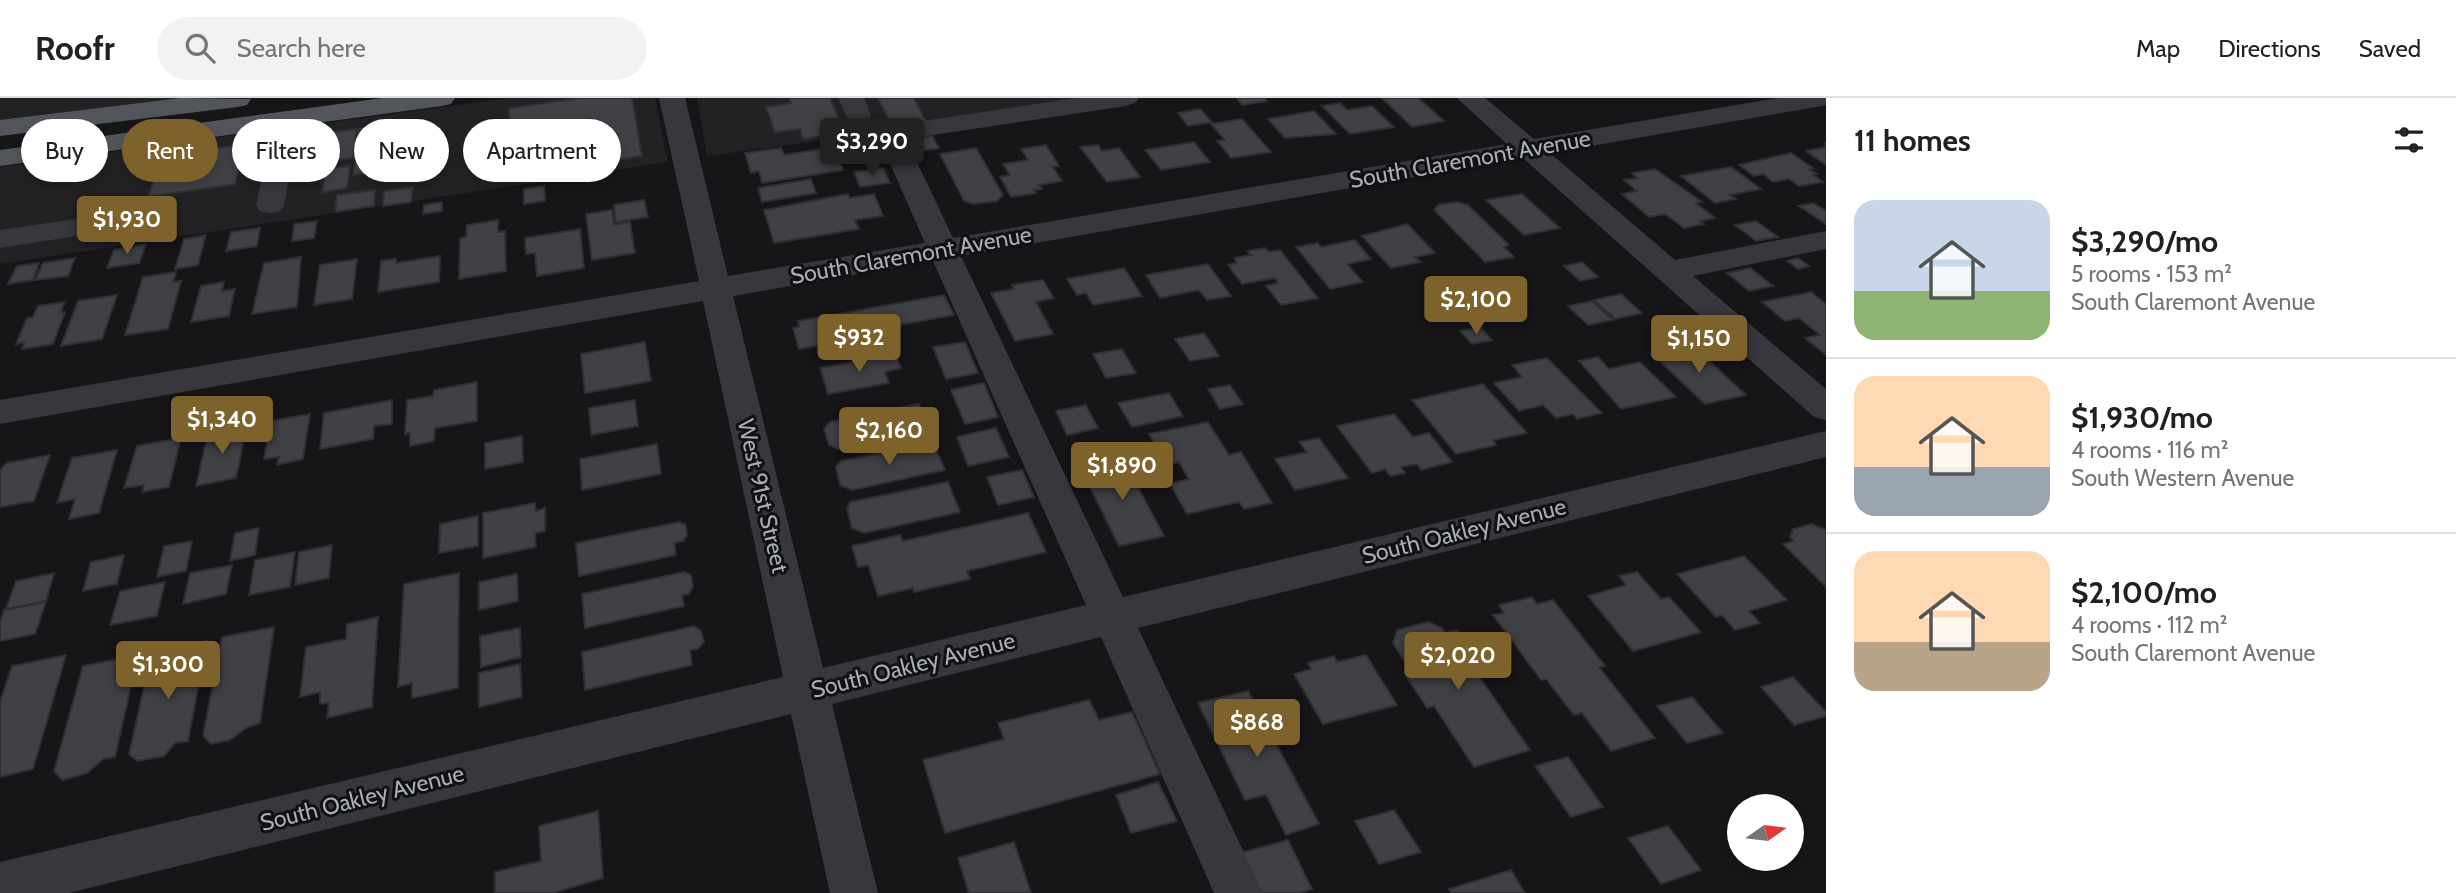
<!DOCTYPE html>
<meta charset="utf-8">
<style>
body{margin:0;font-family:Cabin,sans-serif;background:#f2f2f2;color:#202124;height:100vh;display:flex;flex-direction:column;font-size:26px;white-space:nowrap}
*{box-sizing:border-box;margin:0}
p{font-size:23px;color:#757577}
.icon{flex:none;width:38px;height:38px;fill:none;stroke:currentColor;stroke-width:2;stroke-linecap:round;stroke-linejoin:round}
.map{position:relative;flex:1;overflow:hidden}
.sheet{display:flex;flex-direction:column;background:#fff;width:630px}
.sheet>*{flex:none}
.hud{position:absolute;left:21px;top:21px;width:665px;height:63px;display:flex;gap:14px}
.needle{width:46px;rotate:76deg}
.buttons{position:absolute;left:1727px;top:696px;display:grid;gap:14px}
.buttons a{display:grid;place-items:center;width:77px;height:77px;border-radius:50%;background:#fff;box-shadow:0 4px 10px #0003;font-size:35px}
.price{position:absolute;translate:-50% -60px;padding:0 16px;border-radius:7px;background:#7e622b;color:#fff;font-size:23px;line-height:46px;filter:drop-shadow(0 2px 4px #0008)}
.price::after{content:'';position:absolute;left:50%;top:42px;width:21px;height:16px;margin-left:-10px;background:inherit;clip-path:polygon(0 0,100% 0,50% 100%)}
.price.selected{background:#222;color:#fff}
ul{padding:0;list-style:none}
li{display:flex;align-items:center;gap:21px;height:175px;padding:0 28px}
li+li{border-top:2px solid #e0e0e0}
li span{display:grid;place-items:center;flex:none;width:196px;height:140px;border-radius:21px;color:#555}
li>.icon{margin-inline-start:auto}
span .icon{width:84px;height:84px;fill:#fffc;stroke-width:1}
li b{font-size:30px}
h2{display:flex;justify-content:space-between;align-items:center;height:84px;padding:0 28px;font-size:30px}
.chip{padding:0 24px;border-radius:32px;background:#fff;box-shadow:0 4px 10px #0003;font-size:24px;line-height:63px}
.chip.selected{background:#7e622b;color:#fff}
header{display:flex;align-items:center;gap:42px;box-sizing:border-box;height:98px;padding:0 35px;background:#fff;border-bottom:2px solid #e0e0e0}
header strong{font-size:33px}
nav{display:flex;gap:38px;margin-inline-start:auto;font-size:24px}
.search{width:490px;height:63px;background:#f2f2f2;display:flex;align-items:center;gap:18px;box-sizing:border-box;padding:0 24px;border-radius:38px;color:#757577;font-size:26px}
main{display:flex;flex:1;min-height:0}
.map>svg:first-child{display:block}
.built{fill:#222225}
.building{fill:#404145;stroke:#303034;stroke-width:2}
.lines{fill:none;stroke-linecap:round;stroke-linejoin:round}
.minor{fill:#37383d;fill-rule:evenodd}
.major{fill:#53555c;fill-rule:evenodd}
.labels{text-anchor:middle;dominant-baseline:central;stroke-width:6;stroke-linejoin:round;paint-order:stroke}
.street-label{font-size:23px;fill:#a8adb8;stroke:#111113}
</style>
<header>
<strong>Roofr</strong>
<div class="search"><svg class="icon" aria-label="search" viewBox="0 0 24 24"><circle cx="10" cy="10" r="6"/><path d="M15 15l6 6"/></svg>Search here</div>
<nav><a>Map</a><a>Directions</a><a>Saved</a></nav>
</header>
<main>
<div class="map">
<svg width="1826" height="795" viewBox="0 0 1826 795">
<rect width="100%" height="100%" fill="#161618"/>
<path class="built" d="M 0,0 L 183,0 L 0,24 Z
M 510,0 L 655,0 L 668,64 L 0,166 L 0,69 Z
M 697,0 L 1126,0 L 707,58 Z"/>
<path class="building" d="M 580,0 L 632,0 L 642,58 L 597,65 L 590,21 L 510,32 L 509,10 Z
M 789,0 L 830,0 L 845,35 L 803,41 L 800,31 L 775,34 L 766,9 L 791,5 Z
M 878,0 L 914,0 L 926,23 L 892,28 Z
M 1237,0 L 1264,0 L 1267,3 L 1242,7 Z
M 1382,0 L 1418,0 L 1444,23 L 1412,29 Z
M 1340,5 L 1347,12 L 1372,8 L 1394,29 L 1350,36 L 1322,8 Z
M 1200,11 L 1212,24 L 1188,28 L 1178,15 Z
M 1314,13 L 1336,36 L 1285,40 L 1268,21 Z
M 1242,21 L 1271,54 L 1231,60 L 1217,43 L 1225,42 L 1211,26 Z
M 385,27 L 380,73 L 353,77 L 359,31 Z
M 357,31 L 353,60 L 320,64 L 325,35 Z
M 321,35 L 314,77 L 286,81 L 294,39 Z
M 873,37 L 880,53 L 849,58 L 842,42 Z
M 932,38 L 939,50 L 913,54 L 907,42 Z
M 1194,44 L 1210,64 L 1161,72 L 1145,52 Z
M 1825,45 L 1826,45 L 1826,67 L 1806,53 L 1826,49 Z
M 245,46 L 235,86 L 148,99 L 162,58 Z
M 1046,47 L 1059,68 L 1053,69 L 1062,83 L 1039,87 L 1042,91 L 1034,92 L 1036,95 L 1011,99 L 1000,79 L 1010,77 L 1003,66 L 1028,62 L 1021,51 Z
M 1098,47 L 1102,53 L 1119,50 L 1140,79 L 1107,84 L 1080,49 Z
M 834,49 L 843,72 L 762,85 L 759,73 L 751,75 L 745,55 L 781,50 L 784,57 Z
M 976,50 L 1003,97 L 997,103 L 973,106 L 964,103 L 940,56 Z
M 1791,55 L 1813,70 L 1809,71 L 1817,76 L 1813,77 L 1823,84 L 1799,88 L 1789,81 L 1773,84 L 1763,76 L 1754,78 L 1739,67 Z
M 350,68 L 347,90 L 322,94 L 326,71 Z
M 1731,69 L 1761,91 L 1730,97 L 1736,101 L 1715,105 L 1681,78 Z
M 883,70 L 890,85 L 860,89 L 854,74 Z
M 1655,71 L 1702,104 L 1696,105 L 1715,120 L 1700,123 L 1704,126 L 1684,130 L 1665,116 L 1649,119 L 1622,96 L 1637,93 L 1624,82 L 1638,80 L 1632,75 Z
M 811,81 L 816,95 L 762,104 L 758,90 Z
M 544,88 L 545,103 L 524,106 L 524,91 Z
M 413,89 L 411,104 L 383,108 L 384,93 Z
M 375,92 L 374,108 L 335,114 L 337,97 Z
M 848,96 L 849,100 L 874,96 L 883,118 L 855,122 L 859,131 L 774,145 L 764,112 Z
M 1522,96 L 1560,130 L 1524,137 L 1486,102 Z
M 644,102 L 648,119 L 616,124 L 614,107 Z
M 442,104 L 442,113 L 423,116 L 424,107 Z
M 1457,104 L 1468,107 L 1509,147 L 1504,149 L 1514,159 L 1485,164 L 1434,112 L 1438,107 Z
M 1813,105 L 1826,113 L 1826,126 L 1799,108 Z
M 612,112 L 614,127 L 630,124 L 635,155 L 592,162 L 586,116 Z
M 498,122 L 498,134 L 505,133 L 506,173 L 459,181 L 460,140 L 466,139 L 467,127 Z
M 317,123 L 314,140 L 292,143 L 294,126 Z
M 1756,123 L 1778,139 L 1756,143 L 1735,127 Z
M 1407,126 L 1435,155 L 1415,159 L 1421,164 L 1391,170 L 1362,138 Z
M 260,130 L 257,148 L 226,153 L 231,134 Z
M 580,131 L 584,170 L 537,178 L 535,155 L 526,156 L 525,140 Z
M 206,137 L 198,167 L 175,171 L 184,141 Z
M 1355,142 L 1371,161 L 1347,166 L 1363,184 L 1330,191 L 1296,149 L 1318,145 L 1321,149 Z
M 146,146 L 139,165 L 107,170 L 114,152 Z
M 1265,150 L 1269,154 L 1280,152 L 1318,200 L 1281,207 L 1266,188 L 1278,185 L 1275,180 L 1242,186 L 1228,167 L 1237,165 L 1234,160 L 1251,157 L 1248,153 Z
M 440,158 L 439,184 L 378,194 L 381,163 L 396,161 L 396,165 Z
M 301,159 L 297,209 L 252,216 L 264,165 Z
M 75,160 L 68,178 L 35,182 L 43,165 Z
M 1798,160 L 1809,168 L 1798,171 L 1787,163 Z
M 357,161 L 352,201 L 314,207 L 320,167 Z
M 1582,164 L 1598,179 L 1580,183 L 1564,168 Z
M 39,165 L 33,182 L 8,186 L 17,168 Z
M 1208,166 L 1231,198 L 1207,202 L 1199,192 L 1160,200 L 1146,177 Z
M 1124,170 L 1142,198 L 1093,207 L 1086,195 L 1077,197 L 1067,181 Z
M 1750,170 L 1773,188 L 1749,193 L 1727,175 Z
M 176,174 L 173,184 L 181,183 L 168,231 L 125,237 L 143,179 Z
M 1043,182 L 1054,200 L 1036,204 L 1053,236 L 1015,243 L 991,195 L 1014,191 L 1012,187 Z
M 224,184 L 222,193 L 235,191 L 229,218 L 191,224 L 201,188 Z
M 1811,194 L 1826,206 L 1826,257 L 1805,240 L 1820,237 L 1799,220 L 1785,223 L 1762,204 Z
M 1621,196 L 1642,215 L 1615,221 L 1594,202 Z
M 117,197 L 102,241 L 61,248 L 78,203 Z
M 944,197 L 954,217 L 887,229 L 889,234 L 799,251 L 793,230 L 799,229 L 798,223 Z
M 1592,203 L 1613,222 L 1588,227 L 1568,208 Z
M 65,204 L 60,215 L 65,214 L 53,246 L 22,251 L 25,244 L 16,246 L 27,220 L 33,219 L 38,208 Z
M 1480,229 L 1492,242 L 1472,246 L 1460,233 Z
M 1204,235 L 1219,258 L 1190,263 L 1175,241 Z
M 645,244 L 651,283 L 585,295 L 581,256 Z
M 965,244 L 978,275 L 946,281 L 933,249 Z
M 1685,248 L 1700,262 L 1706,260 L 1746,297 L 1705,306 L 1651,255 Z
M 1122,251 L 1136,275 L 1106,280 L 1093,256 Z
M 895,256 L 901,270 L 885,274 L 889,285 L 828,296 L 820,270 Z
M 1598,259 L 1609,271 L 1640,264 L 1676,299 L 1621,311 L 1579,263 Z
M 1547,260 L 1602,315 L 1577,321 L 1573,316 L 1556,320 L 1543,307 L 1519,313 L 1494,285 L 1522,279 L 1512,267 Z
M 477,284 L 477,323 L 435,330 L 434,343 L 410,348 L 410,335 L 405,336 L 407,302 L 433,298 L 434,292 Z
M 984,285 L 998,319 L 965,326 L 951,292 Z
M 1483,286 L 1527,335 L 1493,342 L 1496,347 L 1456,356 L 1412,302 Z
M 1230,287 L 1243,306 L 1220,311 L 1208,291 Z
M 1169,295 L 1183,318 L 1132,329 L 1118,305 Z
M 392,302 L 392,326 L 374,328 L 373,341 L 320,351 L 324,315 Z
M 635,302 L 638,328 L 591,337 L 589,310 Z
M 919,306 L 929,333 L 838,351 L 829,347 L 824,331 L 830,324 Z
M 1086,307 L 1098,330 L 1067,337 L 1056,313 Z
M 310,316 L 303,361 L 277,367 L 279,359 L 264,361 L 270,323 Z
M 1394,316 L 1413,339 L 1429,335 L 1452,364 L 1421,372 L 1417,366 L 1401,369 L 1405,375 L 1390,378 L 1385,371 L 1372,375 L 1337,328 Z
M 1208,324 L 1229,357 L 1241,354 L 1272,405 L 1244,411 L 1239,404 L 1187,416 L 1170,386 L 1189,381 L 1179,364 L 1166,367 L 1149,336 Z
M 247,328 L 236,380 L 196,388 L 208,335 Z
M 996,330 L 1009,359 L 968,368 L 957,339 Z
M 522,338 L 523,364 L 485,371 L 485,345 Z
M 181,340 L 169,389 L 142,394 L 144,387 L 124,390 L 137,348 Z
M 1319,340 L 1348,380 L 1295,392 L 1275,361 L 1307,354 L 1299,344 Z
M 933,344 L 945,372 L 852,392 L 840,387 L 836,369 L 841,363 Z
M 657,346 L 661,376 L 582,392 L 580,361 Z
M 117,352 L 99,415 L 69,421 L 75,401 L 57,405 L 72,360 Z
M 50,357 L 34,403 L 0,409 L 0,373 L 6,365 Z
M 1123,361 L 1164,438 L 1119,448 L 1080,369 Z
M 1022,372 L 1034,399 L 998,407 L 987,379 Z
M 948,384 L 960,414 L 865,435 L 852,430 L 847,411 L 850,404 Z
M 535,405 L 536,413 L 545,410 L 545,433 L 535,435 L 536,449 L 483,460 L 483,415 Z
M 1028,415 L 1046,454 L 967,473 L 970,481 L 914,494 L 913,490 L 878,498 L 868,467 L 858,469 L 852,448 L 900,437 L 903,443 Z
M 478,418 L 478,448 L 439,455 L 440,426 Z
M 679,424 L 686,427 L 687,437 L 683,443 L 674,445 L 676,457 L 579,478 L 576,445 Z
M 1811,426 L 1826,432 L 1826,489 L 1783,446 L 1794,443 L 1790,439 L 1793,431 Z
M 259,430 L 255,457 L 230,463 L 235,435 Z
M 192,443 L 186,473 L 157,479 L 164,448 Z
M 332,447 L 329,480 L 295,487 L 299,454 Z
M 295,454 L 290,489 L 249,497 L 255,462 Z
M 124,457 L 117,486 L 83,493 L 91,464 Z
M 1744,458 L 1787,502 L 1749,513 L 1760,525 L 1735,532 L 1722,517 L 1716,519 L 1677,476 Z
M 232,467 L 226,496 L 183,506 L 190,475 Z
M 684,474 L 691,477 L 693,488 L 689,496 L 682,497 L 684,508 L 585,530 L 582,496 Z
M 1637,474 L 1661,501 L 1669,499 L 1701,534 L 1633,553 L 1588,498 L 1626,487 L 1619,478 Z
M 54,475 L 46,503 L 6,511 L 16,483 Z
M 459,475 L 458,590 L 412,600 L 412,585 L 398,589 L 404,486 Z
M 517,476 L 518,503 L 479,512 L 479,484 Z
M 165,484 L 157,518 L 110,527 L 120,493 Z
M 1532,499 L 1537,506 L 1553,502 L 1605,568 L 1599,569 L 1655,640 L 1611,653 L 1582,615 L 1574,617 L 1546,581 L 1541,582 L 1493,517 L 1504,515 L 1499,507 Z
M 46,504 L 35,536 L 0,543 L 0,525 L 4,512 Z
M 378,519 L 372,609 L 327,620 L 329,605 L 320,606 L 320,594 L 300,599 L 306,549 L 346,541 L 347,526 Z
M 1428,524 L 1442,530 L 1446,535 L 1457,532 L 1483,569 L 1474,571 L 1530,652 L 1474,669 L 1434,608 L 1427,610 L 1404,575 L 1411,573 L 1393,545 L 1397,532 Z
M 694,528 L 701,533 L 704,544 L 698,551 L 690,552 L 692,567 L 585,592 L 582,554 Z
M 274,529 L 260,625 L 246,630 L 230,642 L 211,646 L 203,638 L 222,539 Z
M 520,530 L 521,559 L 481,569 L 480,538 Z
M 207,543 L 188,643 L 175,645 L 164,658 L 137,663 L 129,656 L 152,554 Z
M 66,557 L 33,671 L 0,679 L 0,604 L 12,568 Z
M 138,557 L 115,659 L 103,661 L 87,675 L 62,682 L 54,673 L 83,568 Z
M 1366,557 L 1397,607 L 1323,626 L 1294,576 L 1311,571 L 1308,565 L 1334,558 L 1337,564 Z
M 520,566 L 522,599 L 479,609 L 479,575 Z
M 1793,579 L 1826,614 L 1826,618 L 1794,627 L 1761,589 Z
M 1248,593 L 1319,726 L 1286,737 L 1266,697 L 1245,702 L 1198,605 Z
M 1692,599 L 1723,635 L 1687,645 L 1657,608 Z
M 1089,602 L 1099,622 L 1132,614 L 1160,676 L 945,735 L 923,662 L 1004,641 L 998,625 Z
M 1568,659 L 1603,709 L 1571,719 L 1535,668 Z
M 1158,684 L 1177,723 L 1131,735 L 1116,697 Z
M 1394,712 L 1421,754 L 1379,766 L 1355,723 Z
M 598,713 L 603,780 L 553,795 L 495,795 L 495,774 L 541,763 L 539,728 Z
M 1668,728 L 1701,772 L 1661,786 L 1628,740 Z
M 1288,742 L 1312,791 L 1300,795 L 1255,795 L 1237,756 Z
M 1014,744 L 1031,795 L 969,795 L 958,760 Z
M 1511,772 L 1525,795 L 1451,795 L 1449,791 Z"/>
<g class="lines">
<path class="minor" d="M 659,0 L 685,0 L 728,178 L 925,145 L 877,36 L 881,30 L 890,28 L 1076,0 L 1139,0 L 1135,5 L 1126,8 L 906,41 L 953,140 L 1507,46 L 1457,0 L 1485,0 L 1534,41 L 1778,0 L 1826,0 L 1826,7 L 1822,8 L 1550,55 L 1675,162 L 1826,133 L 1826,151 L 1693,178 L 1826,291 L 1826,322 L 1814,319 L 1523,60 L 961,158 L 1123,499 L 1826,333 L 1826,359 L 1138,530 L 1263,795 L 1214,795 L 1101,539 L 832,606 L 878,795 L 830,795 L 791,616 L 69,795 L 0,795 L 0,764 L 783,579 L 703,203 L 0,326 L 0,302 L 699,183 ZM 933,163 L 1086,507 L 823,570 L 733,198 Z
M 838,0 L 864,0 L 871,18 L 867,23 L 849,23 Z
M 288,13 L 297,16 L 301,21 L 284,107 L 280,113 L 270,115 L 260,113 L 256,107 L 275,21 L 279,16 Z
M 124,114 L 134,117 L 138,123 L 134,129 L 0,150 L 0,132 Z"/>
<path class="major" d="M 181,0 L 251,1 L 247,7 L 238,9 L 0,38 L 0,22 Z
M 383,0 L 455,0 L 451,6 L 442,8 L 0,68 L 0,52 Z"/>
</g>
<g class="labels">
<g class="street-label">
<text transform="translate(1470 61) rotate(-10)">South Claremont Avenue</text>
<text transform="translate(911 157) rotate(-10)">South Claremont Avenue</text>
<text transform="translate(763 398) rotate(77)">West 91st Street</text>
<text transform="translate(1464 433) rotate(-14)">South Oakley Avenue</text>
<text transform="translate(913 567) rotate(-14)">South Oakley Avenue</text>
<text transform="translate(362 700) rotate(-14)">South Oakley Avenue</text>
</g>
</g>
</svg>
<div class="buttons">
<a><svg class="needle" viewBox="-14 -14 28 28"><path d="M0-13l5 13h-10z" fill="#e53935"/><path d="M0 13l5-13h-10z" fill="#757577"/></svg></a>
</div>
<b class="price selected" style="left:872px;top:80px">$3,290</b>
<b class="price" style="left:127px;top:158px">$1,930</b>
<b class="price" style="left:1476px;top:238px">$2,100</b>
<b class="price" style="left:859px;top:276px">$932</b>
<b class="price" style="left:1699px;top:277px">$1,150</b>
<b class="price" style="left:222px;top:358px">$1,340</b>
<b class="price" style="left:889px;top:369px">$2,160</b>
<b class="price" style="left:1122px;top:404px">$1,890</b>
<b class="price" style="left:1458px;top:594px">$2,020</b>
<b class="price" style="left:168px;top:603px">$1,300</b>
<b class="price" style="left:1257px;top:661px">$868</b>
<div class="hud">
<a class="chip">Buy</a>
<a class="chip selected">Rent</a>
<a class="chip">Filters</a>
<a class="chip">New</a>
<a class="chip">Apartment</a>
</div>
</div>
<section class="sheet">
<h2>11 homes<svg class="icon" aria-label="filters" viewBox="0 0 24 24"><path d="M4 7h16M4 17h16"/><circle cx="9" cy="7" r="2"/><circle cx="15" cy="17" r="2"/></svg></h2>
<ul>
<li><span style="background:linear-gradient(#c9d6e8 65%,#8fb573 0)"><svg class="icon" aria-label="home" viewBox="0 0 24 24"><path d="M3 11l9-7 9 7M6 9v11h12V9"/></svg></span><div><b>$3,290/mo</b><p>5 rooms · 153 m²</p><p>South Claremont Avenue</p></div></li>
<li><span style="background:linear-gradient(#ffd9b3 65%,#9aa5b1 0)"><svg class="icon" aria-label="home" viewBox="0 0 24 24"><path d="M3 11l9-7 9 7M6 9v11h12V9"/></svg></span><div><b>$1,930/mo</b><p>4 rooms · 116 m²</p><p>South Western Avenue</p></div></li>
<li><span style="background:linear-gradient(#ffd9b3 65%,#b9a48a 0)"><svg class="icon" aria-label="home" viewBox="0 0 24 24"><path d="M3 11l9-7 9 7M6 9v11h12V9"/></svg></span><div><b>$2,100/mo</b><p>4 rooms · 112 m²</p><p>South Claremont Avenue</p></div></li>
</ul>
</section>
</main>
